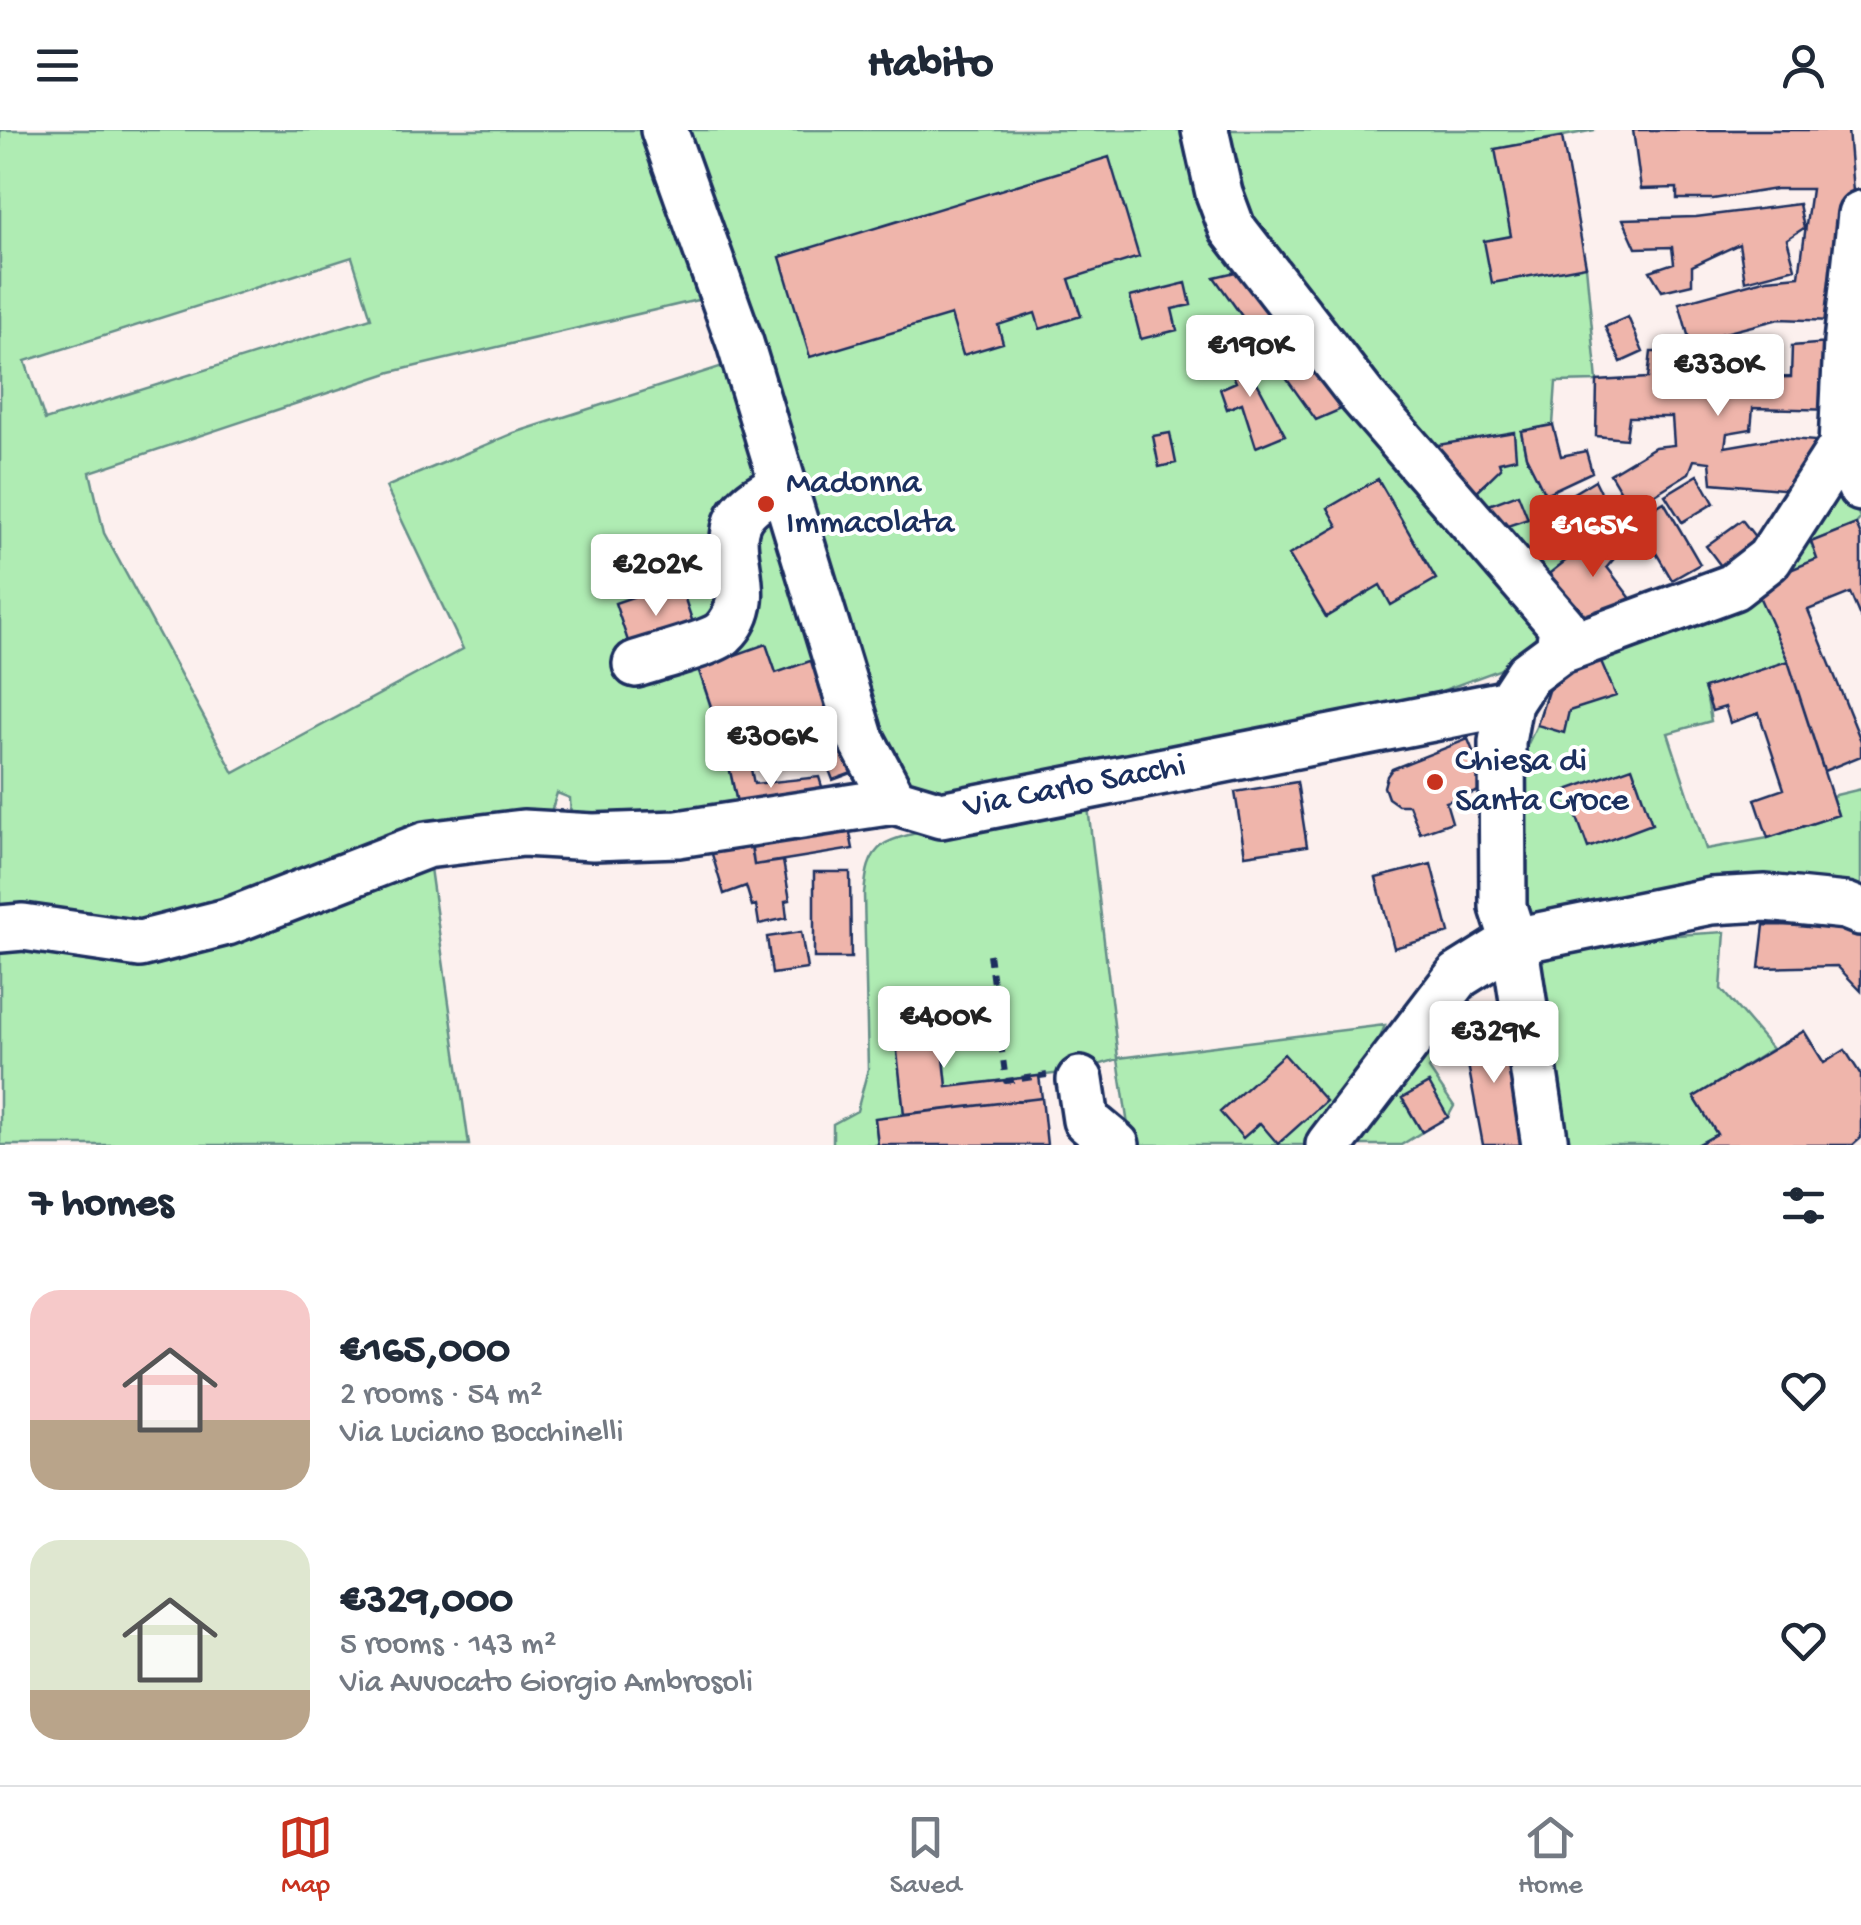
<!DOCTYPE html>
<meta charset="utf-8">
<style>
body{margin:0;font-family:"Gochi Hand",sans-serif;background:#f2f2f3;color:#1f2937;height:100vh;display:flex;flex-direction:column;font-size:38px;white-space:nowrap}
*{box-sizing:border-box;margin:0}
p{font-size:32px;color:#747a83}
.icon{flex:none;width:55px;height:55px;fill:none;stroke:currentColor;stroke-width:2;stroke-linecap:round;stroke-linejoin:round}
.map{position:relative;height:1015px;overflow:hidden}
.drawer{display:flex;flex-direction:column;background:#fff;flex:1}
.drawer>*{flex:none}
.price{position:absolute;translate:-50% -85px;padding:0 22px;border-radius:10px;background:#fff;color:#222;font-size:32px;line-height:65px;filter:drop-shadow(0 2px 5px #0008)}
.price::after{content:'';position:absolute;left:50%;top:60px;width:30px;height:22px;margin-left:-15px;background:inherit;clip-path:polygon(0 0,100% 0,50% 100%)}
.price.selected{background:#c8321e;color:#fff}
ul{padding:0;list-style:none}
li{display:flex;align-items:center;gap:30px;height:250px;padding:0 30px}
li span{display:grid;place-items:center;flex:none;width:280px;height:200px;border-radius:30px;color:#555}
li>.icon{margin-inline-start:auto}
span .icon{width:120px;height:120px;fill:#fffc;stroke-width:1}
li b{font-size:42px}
h2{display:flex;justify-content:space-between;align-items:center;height:120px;padding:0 30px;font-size:42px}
header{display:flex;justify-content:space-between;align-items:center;height:130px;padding:0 30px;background:#fff;font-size:45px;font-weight:700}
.menu{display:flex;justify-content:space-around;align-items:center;height:140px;border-top:2px solid #e0e1e3;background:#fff;font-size:28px;color:#747a83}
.menu a{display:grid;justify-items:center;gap:5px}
.menu .selected{color:#c8321e}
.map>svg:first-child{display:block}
.green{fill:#afecb3;stroke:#658e88;stroke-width:2.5;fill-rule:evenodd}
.building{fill:#efb5ab;stroke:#1b2f5e;stroke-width:2.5}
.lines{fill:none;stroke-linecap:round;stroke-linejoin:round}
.minor-casing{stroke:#1b2f5e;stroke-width:52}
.path{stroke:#1b2f5e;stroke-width:6;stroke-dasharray:10 8;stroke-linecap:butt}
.minor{stroke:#fff;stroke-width:45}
.poi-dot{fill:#c8321e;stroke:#fff;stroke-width:4}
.labels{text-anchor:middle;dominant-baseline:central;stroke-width:8;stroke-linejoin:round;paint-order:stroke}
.poi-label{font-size:35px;fill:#1b2f5e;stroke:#fff;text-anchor:start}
.street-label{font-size:35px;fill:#1b2f5e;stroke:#fff}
</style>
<header><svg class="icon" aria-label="menu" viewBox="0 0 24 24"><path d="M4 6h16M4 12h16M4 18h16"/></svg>Habito<svg class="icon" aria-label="person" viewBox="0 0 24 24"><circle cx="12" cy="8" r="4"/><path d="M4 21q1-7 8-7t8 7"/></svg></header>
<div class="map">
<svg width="1861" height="1015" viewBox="0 0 1861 1015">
<rect width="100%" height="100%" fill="#fcf0ee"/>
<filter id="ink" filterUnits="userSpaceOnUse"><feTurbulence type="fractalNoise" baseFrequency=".01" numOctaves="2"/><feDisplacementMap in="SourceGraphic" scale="20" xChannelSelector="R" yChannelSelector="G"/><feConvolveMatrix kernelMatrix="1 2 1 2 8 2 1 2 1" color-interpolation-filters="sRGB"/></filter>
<g filter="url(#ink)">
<path class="green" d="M 0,0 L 647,0 L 706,168 L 391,242 L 90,342 L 104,403 L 234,643 L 463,519 L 386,357 L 514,303 L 732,233 L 819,528 L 776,543 L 766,515 L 698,538 L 727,627 L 740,686 L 571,690 L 570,668 L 557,663 L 549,688 L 175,798 L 0,788 ZM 352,127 L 371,188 L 45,290 L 25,231 Z
M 676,0 L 1595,0 L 1495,19 L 1586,136 L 1597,251 L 1556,252 L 1553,295 L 1521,302 L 1526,326 L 1545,363 L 1562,370 L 1579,397 L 1562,408 L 1575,424 L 1552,505 L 1499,540 L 1433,564 L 1279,602 L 937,668 L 913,657 L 849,535 Z
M 1845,339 L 1860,389 L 1856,394 L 1811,412 L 1817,429 L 1788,531 L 1705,558 L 1711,591 L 1668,603 L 1706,719 L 1768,708 L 1838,685 L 1832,666 L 1861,659 L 1861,763 L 1545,789 L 1526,781 L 1519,735 L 1521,628 L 1537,595 L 1554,542 L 1672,491 Z
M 1088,677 L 1118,928 L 1385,895 L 1369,937 L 1308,1015 L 1131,1015 L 1118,929 L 1078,941 L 947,957 L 939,880 L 894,885 L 904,984 L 875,988 L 878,1015 L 833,1015 L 833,994 L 857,981 L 868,939 L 864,764 C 866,746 867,727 883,715 C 906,697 1050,683 1088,677 Z
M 429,731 L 469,1015 L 0,1015 L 0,808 L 136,832 Z
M 1725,802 L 1721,859 L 1772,919 L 1694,967 L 1717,1004 L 1697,1015 L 1524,1015 L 1536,829 L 1644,807 Z
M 1466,870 L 1473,877 L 1429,939 L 1454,976 L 1448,987 L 1428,953 L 1402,969 L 1422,1002 L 1401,1015 L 1351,1015 Z"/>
<path class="building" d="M 1633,0 L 1848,0 L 1854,74 L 1833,191 L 1779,189 L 1690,212 L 1679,173 L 1767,149 L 1799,146 L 1811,59 L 1776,59 L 1713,69 L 1677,69 L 1677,58 L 1641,59 Z
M 1562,7 L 1586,136 L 1492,153 L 1484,111 L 1511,106 L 1495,19 Z
M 1109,27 L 1139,127 L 1069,149 L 1081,186 L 1040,199 L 1035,183 L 998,195 L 1003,213 L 963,225 L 951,185 L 810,227 L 780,127 Z
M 1799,74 L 1804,98 L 1787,109 L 1795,138 L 1745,151 L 1739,114 L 1692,136 L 1692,154 L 1662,161 L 1650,141 L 1674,133 L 1672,117 L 1636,118 L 1623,89 L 1696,87 Z
M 1257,137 L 1360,271 L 1316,290 L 1214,147 Z
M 1186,153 L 1191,175 L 1172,179 L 1177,200 L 1141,209 L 1130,167 Z
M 1628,187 L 1643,222 L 1621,232 L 1605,197 Z
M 1841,212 L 1836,280 L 1753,278 L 1751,299 L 1727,303 L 1725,317 L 1777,308 L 1829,312 L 1806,361 L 1712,353 L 1710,332 L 1694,330 L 1689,343 L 1631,379 L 1610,344 L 1655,317 L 1674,315 L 1672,287 L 1629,287 L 1626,309 L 1596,306 L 1597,251 L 1648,248 L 1651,222 L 1733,222 L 1734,248 L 1791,247 L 1792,216 Z
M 1237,215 L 1285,305 L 1256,317 L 1242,273 L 1227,279 L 1220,259 L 1236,252 L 1223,222 Z
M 1553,295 L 1561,326 L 1586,321 L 1592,342 L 1545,364 L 1526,326 L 1521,301 Z
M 1514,302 L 1516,328 L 1499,332 L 1501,338 L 1472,366 L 1446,347 L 1438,315 Z
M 1170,303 L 1176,333 L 1159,337 L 1153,306 Z
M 1698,345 L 1714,373 L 1682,392 L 1665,365 Z
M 1378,349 L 1436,449 L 1391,475 L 1380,455 L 1326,487 L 1289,425 L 1338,396 L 1328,378 Z
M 1595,350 L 1614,389 L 1571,422 L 1562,408 L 1579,397 L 1562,370 Z
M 1518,364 L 1528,389 L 1487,403 L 1478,379 Z
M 1664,372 L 1700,434 L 1672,450 L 1636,389 Z
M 1620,388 L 1634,405 L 1607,437 L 1641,482 L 1576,495 L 1541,450 Z
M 1742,390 L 1763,417 L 1727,444 L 1706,416 Z
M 1856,394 L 1861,406 L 1861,489 L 1850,463 L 1808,480 L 1861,611 L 1861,626 L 1824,641 L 1788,531 L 1754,455 L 1817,429 L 1811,412 Z
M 679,451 L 697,505 L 633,526 L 615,473 Z
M 766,514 L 776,543 L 819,528 L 838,581 L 796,595 L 791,581 L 721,606 L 698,538 Z
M 1597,522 L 1616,566 L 1569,581 L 1564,603 L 1537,595 L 1554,542 Z
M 1788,531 L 1838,685 L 1768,708 L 1755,669 L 1784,659 L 1759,583 L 1730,593 L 1725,577 L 1712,581 L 1704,558 Z
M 848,587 L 868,637 L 833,650 L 814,601 Z
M 1468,609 L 1488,658 L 1446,672 L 1452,692 L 1420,703 L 1409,675 L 1398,675 L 1388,668 L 1384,657 L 1387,646 L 1392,639 Z
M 748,624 L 754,654 L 819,647 L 827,673 L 740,686 L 727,627 Z
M 1632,637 L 1652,694 L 1588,718 L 1567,660 Z
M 1297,652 L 1307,716 L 1245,725 L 1235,662 Z
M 847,687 L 853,719 L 754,735 L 749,703 Z
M 751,712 L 754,735 L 783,731 L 790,770 L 785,771 L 787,788 L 759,794 L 756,775 L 752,776 L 746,756 L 724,764 L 712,724 Z
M 1431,734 L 1449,803 L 1394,818 L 1376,748 Z
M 814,742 L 850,742 L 851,828 L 814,828 Z
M 1764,795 L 1847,796 L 1861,801 L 1861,861 L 1837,836 L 1759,838 Z
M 801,802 L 807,839 L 772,844 L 767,807 Z
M 939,880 L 947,957 L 1039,946 L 1042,968 L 904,984 L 893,886 Z
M 1508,896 L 1524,1015 L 1483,1015 L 1462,902 Z
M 1804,901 L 1824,933 L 1845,920 L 1861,945 L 1861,1008 L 1853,1015 L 1697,1015 L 1717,1004 L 1694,967 Z
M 1284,924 L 1326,971 L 1278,1014 L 1260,993 L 1243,1008 L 1220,982 Z
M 1429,953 L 1448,987 L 1422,1002 L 1402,968 Z
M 1042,968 L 1047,1015 L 878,1015 L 875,988 Z"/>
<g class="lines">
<defs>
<path id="minor" d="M 664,0 L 740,213 L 860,607 L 894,671
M 1205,0 L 1219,63 L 1232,98 L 1363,267 L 1562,496 L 1559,521 L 1528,544 L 1509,573 L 1502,612 L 1503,777 L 1514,811 L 1545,1015
M 1861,84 L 1847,212 L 1842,316 L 1861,358
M 1559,521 L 1733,457 L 1769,429 L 1842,316
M 636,534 C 654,528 712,513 723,503 C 763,464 714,413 745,380 C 754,369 771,361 783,353
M 0,799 L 23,797 L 140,814 L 227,792 L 426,715 L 523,703 L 593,707 L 678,704 L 894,671 L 941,685 L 1509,573
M 1080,950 L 1086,990 L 1116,1015
M 1329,1015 L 1458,846 L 1514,811 L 1711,771 L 1766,768 L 1846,776 L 1861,782"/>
</defs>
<use href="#minor" class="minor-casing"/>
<path class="path" d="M 989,824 L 1006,951 L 1047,945"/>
<use href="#minor" class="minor"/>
</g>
</g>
<g class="poi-dot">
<circle cx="766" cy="374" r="10"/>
<circle cx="1435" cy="652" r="10"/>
</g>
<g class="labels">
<g class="poi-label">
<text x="786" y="354">Madonna<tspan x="786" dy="40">Immacolata</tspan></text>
<text x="1455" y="632">Chiesa di<tspan x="1455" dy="40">Santa Croce</tspan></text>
</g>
<g class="street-label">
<text transform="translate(1075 658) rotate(-11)">Via Carlo Sacchi</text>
</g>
</g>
</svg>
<b class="price" style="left:1250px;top:270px">€190K</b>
<b class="price" style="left:1718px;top:289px">€330K</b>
<b class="price selected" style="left:1593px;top:450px">€165K</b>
<b class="price" style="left:656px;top:489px">€202K</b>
<b class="price" style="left:771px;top:661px">€306K</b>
<b class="price" style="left:944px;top:941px">€400K</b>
<b class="price" style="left:1494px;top:956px">€329K</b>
</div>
<section class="drawer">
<h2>7 homes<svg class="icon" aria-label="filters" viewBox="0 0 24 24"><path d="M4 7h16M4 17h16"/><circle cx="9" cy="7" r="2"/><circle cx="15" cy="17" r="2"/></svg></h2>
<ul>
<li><span style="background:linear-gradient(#f6c9c9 65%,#b9a48a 0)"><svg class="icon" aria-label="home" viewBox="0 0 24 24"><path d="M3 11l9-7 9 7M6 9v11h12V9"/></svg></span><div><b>€165,000</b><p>2 rooms · 54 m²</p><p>Via Luciano Bocchinelli</p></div><svg class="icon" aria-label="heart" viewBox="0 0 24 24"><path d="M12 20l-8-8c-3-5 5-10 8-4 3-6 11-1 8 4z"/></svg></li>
<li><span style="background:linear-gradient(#dfe7d0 75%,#b9a48a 0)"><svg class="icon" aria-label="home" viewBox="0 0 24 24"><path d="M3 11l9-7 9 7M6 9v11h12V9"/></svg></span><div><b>€329,000</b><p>5 rooms · 143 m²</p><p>Via Avvocato Giorgio Ambrosoli</p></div><svg class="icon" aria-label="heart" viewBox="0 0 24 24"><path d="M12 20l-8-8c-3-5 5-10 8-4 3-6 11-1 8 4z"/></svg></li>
</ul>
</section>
<nav class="menu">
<a class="selected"><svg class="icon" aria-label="map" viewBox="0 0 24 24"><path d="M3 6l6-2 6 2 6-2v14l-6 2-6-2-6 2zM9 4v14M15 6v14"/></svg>Map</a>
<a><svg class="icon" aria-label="saved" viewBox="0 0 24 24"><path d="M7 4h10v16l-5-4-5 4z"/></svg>Saved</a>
<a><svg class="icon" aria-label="home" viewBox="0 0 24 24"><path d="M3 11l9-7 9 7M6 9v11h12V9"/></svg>Home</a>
</nav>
